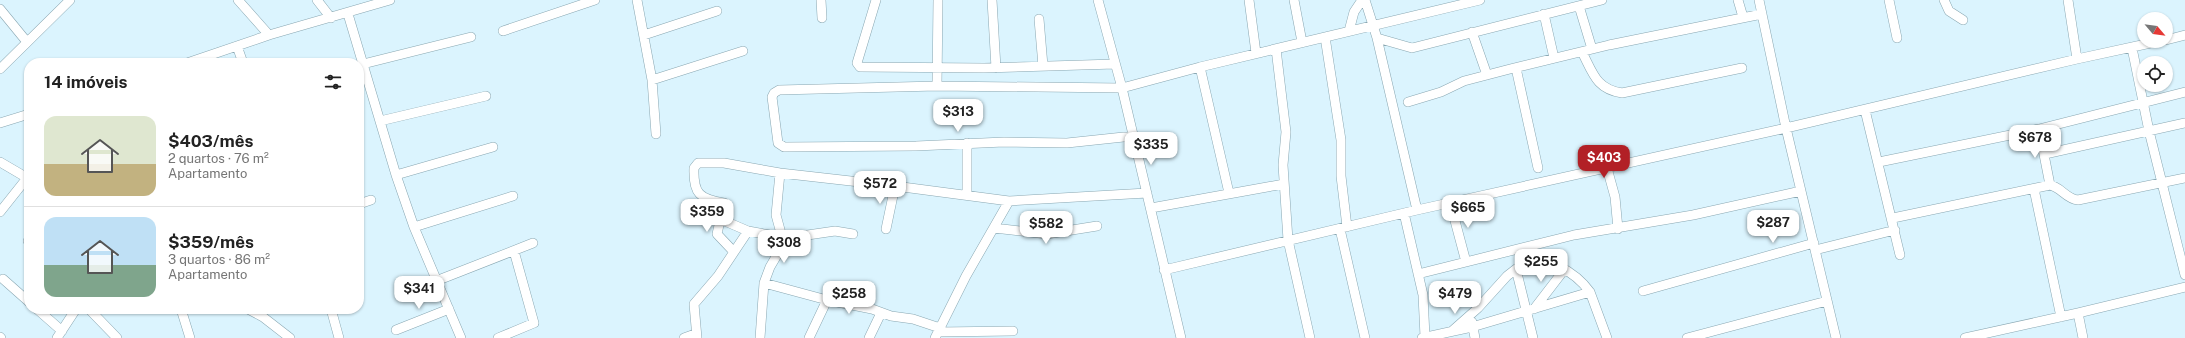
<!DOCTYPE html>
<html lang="pt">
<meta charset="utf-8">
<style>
body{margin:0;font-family:"Public Sans",sans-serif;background:#f2f2f2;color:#222;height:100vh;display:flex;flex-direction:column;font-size:15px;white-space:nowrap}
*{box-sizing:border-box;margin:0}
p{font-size:13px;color:#767676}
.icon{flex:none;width:22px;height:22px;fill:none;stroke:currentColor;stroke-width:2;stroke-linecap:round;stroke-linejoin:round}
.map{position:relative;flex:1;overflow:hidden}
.sheet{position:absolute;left:24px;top:58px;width:340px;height:256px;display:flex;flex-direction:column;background:#fff;border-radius:16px;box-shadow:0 1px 3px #0004}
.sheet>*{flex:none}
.needle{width:26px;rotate:119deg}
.fabs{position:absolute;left:2137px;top:12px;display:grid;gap:8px}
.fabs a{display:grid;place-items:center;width:36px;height:36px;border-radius:50%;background:#fff;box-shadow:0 1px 3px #0004;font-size:20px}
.price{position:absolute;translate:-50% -34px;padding:0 9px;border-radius:8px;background:#fff;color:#222;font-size:13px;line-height:26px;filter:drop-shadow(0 1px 2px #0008)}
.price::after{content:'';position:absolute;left:50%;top:24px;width:12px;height:9px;margin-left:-6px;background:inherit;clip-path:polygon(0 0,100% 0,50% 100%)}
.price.on{background:#b22026;color:#fff}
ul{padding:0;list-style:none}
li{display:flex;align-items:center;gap:12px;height:100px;padding:0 20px}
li+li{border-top:1px solid #e0e0e0}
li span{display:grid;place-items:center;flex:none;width:112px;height:80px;border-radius:12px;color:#555}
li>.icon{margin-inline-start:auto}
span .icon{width:48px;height:48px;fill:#fffc;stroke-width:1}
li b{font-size:17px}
h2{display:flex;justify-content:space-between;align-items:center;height:48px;padding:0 20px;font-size:17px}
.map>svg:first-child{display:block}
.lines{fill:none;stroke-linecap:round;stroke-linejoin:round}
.minor-casing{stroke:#89a7b2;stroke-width:10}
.minor{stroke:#fff;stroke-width:9}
</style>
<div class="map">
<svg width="2185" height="338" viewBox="0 0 2185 338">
<rect width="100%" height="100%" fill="#dbf4fe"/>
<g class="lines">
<defs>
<path id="minor" d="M 238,0 L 269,35
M 317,0 L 331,18
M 637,0 L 652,80 L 656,134
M 821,0 L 822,18
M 876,0 L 857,63 L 860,67 L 984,68 L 1115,64
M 992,0 L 996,68
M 1098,0 L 1122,88 L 1181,338
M 1249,0 L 1256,53
M 1294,0 L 1302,42
M 1365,0 L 1377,38 L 1417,210
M 1738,0 L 1743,17
M 1759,0 L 1786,128 L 1836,338
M 1889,0 L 1897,38
M 1944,0 L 1949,11 L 1963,20
M 2068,0 L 2077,59
M 1579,6 L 1592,49
M 0,9 L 27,42
M 348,14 L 396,175 L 414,227 L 461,338
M 1544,14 L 1554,58
M 1039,19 L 1043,66
M 503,31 L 595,0
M 1349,31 L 1354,12 L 1362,0
M 1472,32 L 1487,75
M 644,35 L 717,11
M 1325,37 L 1341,140 L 1341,176 L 1347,227
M 1377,38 L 1412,48 L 1602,0
M 2166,40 L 2185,35
M 237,46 L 243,63
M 2132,48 L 2149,131 L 2185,275
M 1276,49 L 1286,132 L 1283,165 L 1288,240 L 1310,338
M 1582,52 C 1593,73 1596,89 1622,93 L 1742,68
M 187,63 L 269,35 L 390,0
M 363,64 L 471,37
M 1200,67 L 1229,193
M 1516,68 L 1538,168
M 0,69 L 70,0
M 652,80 L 743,51
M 937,86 L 938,0
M 1408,102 L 1441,92 L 1464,81 L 1510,69 L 1609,45 L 1762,14
M 1865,110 L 1900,255
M 380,121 L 486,96
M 0,123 L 29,114
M 2039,129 L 2050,185
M 1133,136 L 1067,143 L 1004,142 L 916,146 L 784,147 L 778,143 L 772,97 L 774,93 L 779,90 L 937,86 L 1122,88 L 1200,67 L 1480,0
M 2045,154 L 2185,123
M 0,162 L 29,179
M 1879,162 L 2039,129 L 2185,92
M 1607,168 L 1615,197 L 1618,229
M 780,173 L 776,215 L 782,237
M 396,175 L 493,147
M 2034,189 L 2061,317
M 967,195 L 967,143
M 1450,202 L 1466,262
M 359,204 L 371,200
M 1151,208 L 1284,184
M 0,212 L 27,178
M 1404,213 L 1423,295 L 1425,337
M 1893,218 L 2050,185 C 2061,187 2066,199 2078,200 L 2185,178
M 720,219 L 748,231 L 787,238
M 414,227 L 513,196
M 994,228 L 1047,234 L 1097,226
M 886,229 L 895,186
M 1340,229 L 1365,338
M 28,241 L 29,242
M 1815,250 L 1895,230
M 1518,251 C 1545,259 1573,268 1590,292 L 1607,338
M 734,252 L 717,234 L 724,203 C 700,199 693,194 694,168 L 698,163 L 724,163 L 780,173 L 895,186 L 1009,201 L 1147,193
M 1516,269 L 1533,338
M 1164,270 L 1417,210 L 1786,128 L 2077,59 L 2160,41
M 1418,274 L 1574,235 L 1693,215 L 1801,191
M 3,279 L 29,302
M 436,281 L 533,243
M 764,283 L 827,300 L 872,309 L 891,316 L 913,319 L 940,328
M 1643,291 L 1814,243
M 37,309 L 62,331
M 89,309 L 117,338
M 181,309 L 190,338
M 248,309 L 263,317 L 290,338
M 331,309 L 339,338
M 1534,309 L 1564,270
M 2078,313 L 2083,338
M 1472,322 L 1475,338
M 396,330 L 449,309
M 1452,331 L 1478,308 L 1507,276 L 1516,269 L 1538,257
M 938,332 L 1013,331
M 0,337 L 1,338
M 57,338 L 76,309
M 498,338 L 534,323 L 514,251
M 684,338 L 695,334
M 697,338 L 694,304 L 718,276 L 748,231
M 760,338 L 764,283 L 770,267 L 787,238 L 835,231 L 853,234
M 809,338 L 827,300
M 869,338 L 881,313
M 935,338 L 966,276 L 1009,201
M 1422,338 L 1472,327 L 1590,292
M 1687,338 L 1827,301
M 1965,338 L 2078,313 L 2185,287"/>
</defs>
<use href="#minor" class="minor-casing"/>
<use href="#minor" class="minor"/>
</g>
</svg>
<div class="fabs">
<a><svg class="needle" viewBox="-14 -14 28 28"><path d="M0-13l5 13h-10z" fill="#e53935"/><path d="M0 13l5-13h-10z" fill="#767676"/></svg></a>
<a><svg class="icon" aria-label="locate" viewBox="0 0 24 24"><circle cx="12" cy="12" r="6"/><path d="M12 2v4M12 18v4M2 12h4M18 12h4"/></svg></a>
</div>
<b class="price" style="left:958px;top:133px">$313</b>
<b class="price" style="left:2035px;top:159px">$678</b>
<b class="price" style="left:1151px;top:166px">$335</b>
<b class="price on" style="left:1604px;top:179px">$403</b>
<b class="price" style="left:880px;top:205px">$572</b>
<b class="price" style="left:1468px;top:229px">$665</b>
<b class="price" style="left:707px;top:233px">$359</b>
<b class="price" style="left:1773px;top:244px">$287</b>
<b class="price" style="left:1046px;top:245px">$582</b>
<b class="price" style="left:784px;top:264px">$308</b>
<b class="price" style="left:1541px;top:283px">$255</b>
<b class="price" style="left:419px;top:310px">$341</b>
<b class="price" style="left:849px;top:315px">$258</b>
<b class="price" style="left:1455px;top:315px">$479</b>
<section class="sheet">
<h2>14 imóveis<svg class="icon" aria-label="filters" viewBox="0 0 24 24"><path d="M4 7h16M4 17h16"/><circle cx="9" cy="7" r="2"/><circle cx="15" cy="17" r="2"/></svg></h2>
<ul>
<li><span style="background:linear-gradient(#dfe7d0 60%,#c2b280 0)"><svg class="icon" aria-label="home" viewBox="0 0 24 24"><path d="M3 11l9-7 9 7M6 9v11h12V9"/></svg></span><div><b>$403/mês</b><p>2 quartos · 76 m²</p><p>Apartamento</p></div></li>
<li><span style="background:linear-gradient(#bfe0f5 60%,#7fa58c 0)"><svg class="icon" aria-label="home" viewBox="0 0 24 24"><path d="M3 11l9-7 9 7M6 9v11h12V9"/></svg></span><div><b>$359/mês</b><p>3 quartos · 86 m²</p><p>Apartamento</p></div></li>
</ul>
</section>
</div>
